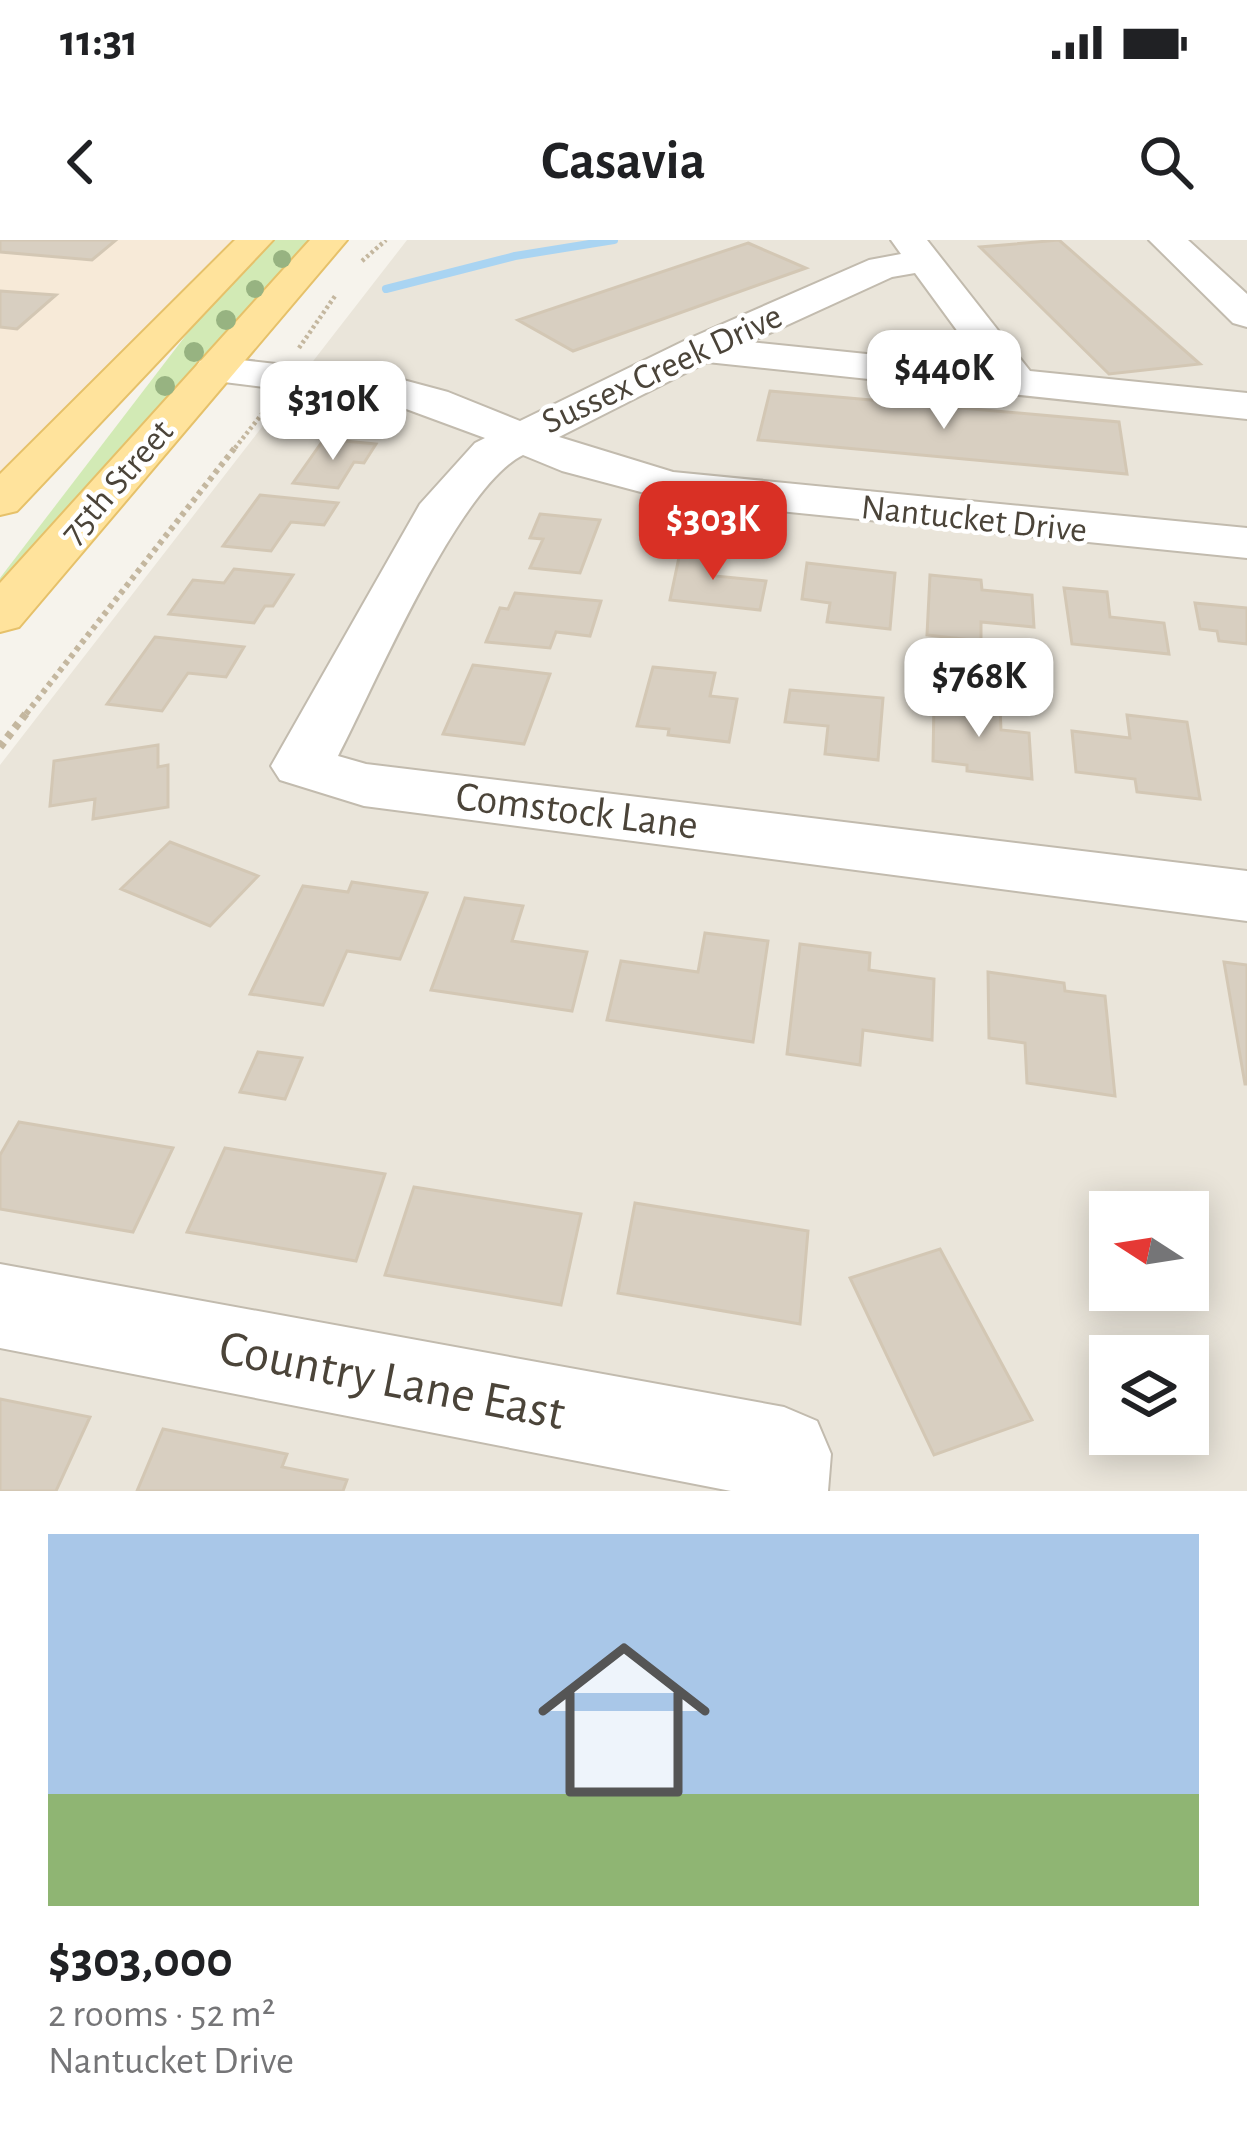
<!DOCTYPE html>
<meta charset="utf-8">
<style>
body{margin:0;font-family:"Alegreya Sans",sans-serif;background:#f6f6f6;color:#202124;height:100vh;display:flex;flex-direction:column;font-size:45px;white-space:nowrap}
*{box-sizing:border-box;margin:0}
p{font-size:39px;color:#757577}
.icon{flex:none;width:66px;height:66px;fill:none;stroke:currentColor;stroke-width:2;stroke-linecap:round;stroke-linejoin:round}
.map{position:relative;height:1251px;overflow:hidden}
.side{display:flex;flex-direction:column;background:#fff;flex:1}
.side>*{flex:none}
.needle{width:78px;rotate:282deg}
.controls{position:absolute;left:1089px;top:951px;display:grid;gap:24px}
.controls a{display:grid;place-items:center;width:120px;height:120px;border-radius:0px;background:#fff;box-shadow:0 6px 30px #0003;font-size:60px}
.price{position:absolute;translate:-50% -102px;padding:0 27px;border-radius:24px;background:#fff;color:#222;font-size:39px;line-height:78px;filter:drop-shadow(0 3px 6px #0008)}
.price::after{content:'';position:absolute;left:50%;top:72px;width:36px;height:27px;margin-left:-18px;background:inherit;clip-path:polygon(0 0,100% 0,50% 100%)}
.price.current{background:#d93025;color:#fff}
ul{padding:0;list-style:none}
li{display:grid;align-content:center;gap:24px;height:636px;padding:0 48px}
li+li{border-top:3px solid #e0e0e0}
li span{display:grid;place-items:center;height:372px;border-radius:0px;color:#555}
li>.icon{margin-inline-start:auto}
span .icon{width:216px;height:216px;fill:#fffc;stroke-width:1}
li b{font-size:51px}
.status{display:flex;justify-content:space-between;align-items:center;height:84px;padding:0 60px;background:#fff;direction:ltr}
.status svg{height:33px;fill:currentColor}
header{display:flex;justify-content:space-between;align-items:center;height:156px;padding:0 48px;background:#fff;font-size:54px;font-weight:700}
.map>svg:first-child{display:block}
.residential{fill:#eae5da;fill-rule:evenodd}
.commercial{fill:#f7ead8}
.green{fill:#d2eab5}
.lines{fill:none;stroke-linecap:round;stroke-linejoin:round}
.stream{stroke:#a9d4f2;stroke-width:8}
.building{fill:#d8cfc1;stroke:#d3c7b4;stroke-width:3}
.minor-casing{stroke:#c2bbae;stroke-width:4}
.major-casing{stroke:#e6c16a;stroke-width:4}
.path-far2{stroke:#c4b79f;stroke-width:4.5;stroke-dasharray:3 3;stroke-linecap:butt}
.path-far1{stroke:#c4b79f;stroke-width:6;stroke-dasharray:4.5 4.5;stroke-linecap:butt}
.path{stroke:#c4b79f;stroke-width:8;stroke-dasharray:6 6;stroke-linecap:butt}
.minor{fill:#fff;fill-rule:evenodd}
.major{fill:#ffe39c;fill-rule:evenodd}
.tree{fill:#97b381}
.labels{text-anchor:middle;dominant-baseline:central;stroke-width:9;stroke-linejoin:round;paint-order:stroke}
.far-street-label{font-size:36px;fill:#4b4439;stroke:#fff}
.street-label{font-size:42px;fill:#4b4439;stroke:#fff}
.near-street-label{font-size:51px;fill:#4b4439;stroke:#fff}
</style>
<div class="status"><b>11:31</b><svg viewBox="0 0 49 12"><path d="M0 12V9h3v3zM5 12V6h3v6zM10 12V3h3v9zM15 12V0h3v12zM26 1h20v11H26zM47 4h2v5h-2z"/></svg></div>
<header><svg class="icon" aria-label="back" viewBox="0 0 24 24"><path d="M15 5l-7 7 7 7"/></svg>Casavia<svg class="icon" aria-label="search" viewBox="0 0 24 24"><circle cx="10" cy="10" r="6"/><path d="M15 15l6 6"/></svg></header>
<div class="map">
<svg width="1247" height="1251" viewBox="0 0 1247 1251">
<rect width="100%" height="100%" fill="#f6f3ec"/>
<path class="residential" d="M 407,0 L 1247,0 L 1247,1251 L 0,1251 L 0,525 ZM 1110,972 L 1188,972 L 1188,1050 L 1110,1050 ZM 1110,1116 L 1188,1116 L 1188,1194 L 1110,1194 Z"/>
<path class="commercial" d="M 0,0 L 239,0 L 0,240 Z"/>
<path class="green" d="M 272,0 L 313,0 L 0,348 L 0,338 L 209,65 Z"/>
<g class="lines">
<path class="stream" d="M 386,49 L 515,16 L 614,0"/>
</g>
<path class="building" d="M 0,0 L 116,0 L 92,20 L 0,12 Z
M 1059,0 L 1200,124 L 1109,134 L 980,7 Z
M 748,3 L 806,28 L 573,111 L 518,80 Z
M 0,51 L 56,55 L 17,89 L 0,87 Z
M 770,151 L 1119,182 L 1127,234 L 758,200 Z
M 324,199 L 376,204 L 364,223 L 354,222 L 338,248 L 293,243 Z
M 260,255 L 338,263 L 324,285 L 291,282 L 271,311 L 223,306 Z
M 540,274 L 600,280 L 580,333 L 530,328 L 543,299 L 530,298 Z
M 681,308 L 721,312 L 715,336 L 766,341 L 760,370 L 670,360 Z
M 807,323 L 895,333 L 890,389 L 827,382 L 830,363 L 802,359 Z
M 234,329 L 293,335 L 273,366 L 265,366 L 254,383 L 169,374 L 193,340 L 224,343 Z
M 930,335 L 981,340 L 982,350 L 1032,355 L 1034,387 L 981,382 L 981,401 L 927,395 Z
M 1064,348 L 1107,352 L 1110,377 L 1164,383 L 1169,414 L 1072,404 Z
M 515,353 L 601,361 L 590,396 L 556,392 L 550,408 L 486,402 L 500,368 L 508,369 Z
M 1195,363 L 1247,368 L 1247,404 L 1219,401 L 1217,391 L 1200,389 Z
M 155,397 L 244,407 L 226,437 L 188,433 L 162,471 L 107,464 Z
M 473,425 L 550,434 L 524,504 L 443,494 Z
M 653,427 L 715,433 L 710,456 L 737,459 L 729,502 L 668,495 L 669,489 L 637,486 Z
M 790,450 L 883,458 L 878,520 L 825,514 L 828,486 L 785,482 Z
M 934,459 L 1000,466 L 1001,490 L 1029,493 L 1032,539 L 967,531 L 967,525 L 933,521 Z
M 1127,475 L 1187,482 L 1200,559 L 1137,552 L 1135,539 L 1076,532 L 1072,491 L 1130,498 Z
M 158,505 L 158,527 L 168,525 L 168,567 L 93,579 L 95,559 L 50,566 L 54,521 Z
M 170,602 L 258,636 L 210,686 L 121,649 Z
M 352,642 L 427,653 L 400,719 L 347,711 L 323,765 L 250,754 L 303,646 L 348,652 Z
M 465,658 L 523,666 L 512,701 L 587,712 L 572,771 L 431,750 Z
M 705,693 L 768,701 L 753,802 L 607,780 L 621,721 L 698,732 Z
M 800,704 L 870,713 L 869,730 L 934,739 L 932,800 L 863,790 L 860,825 L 787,814 Z
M 1224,722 L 1247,725 L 1247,844 L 1245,844 Z
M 988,732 L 1064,743 L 1065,751 L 1105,756 L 1115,856 L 1027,843 L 1025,803 L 989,798 Z
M 258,812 L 302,818 L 285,859 L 240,852 Z
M 19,882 L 173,908 L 133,992 L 0,969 L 0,915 Z
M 225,908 L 385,934 L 356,1021 L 187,992 Z
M 414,947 L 581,974 L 561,1065 L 385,1035 Z
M 635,963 L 808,991 L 800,1084 L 618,1053 Z
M 940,1009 L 1032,1180 L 934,1215 L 850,1038 Z
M 0,1159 L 90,1177 L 56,1251 L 0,1251 Z
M 163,1189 L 287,1214 L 282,1227 L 347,1240 L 343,1251 L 137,1251 Z"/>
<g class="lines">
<defs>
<path id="minor" d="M 891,0 L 927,0 L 1030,131 L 1247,153 L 1247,179 L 707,122 L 559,197 L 673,232 L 1247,288 L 1247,318 L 671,260 L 562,231 L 523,215 C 458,247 375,445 338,516 L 366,524 L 1247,631 L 1247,681 L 364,566 L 280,540 L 271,526 L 420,264 L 475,203 L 485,198 L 390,163 L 200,139 L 194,130 L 200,121 L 215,117 L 392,137 L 448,152 L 520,181 L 686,100 L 869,20 L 901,14 ZM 915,33 L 983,126 L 750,102 L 892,37 Z
M 1149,0 L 1188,0 L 1247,54 L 1247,87 L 1233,83 Z
M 0,1024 L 784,1167 L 817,1181 L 831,1214 L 828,1251 L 731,1251 L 0,1108 Z"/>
<path id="major" d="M 235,0 L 273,0 L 17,271 L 0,275 L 0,234 Z
M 310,0 L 347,0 L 19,387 L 0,392 L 0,343 Z"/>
</defs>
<use href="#minor" class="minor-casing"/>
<use href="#major" class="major-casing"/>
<path class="path-far2" d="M 362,21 L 386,0
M 299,108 L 335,56
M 235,208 L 266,169"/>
<path class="path-far1" d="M 26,474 L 237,205"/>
<path class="path" d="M 0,507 L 28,471"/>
<use href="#minor" class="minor"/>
<use href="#major" class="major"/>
</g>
<g class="tree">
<circle cx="282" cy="19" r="9"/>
<circle cx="255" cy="49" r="9"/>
<circle cx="226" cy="80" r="10"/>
<circle cx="194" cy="112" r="10"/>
<circle cx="165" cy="146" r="10"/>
</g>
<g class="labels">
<g class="far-street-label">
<text transform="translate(662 129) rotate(-25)">Sussex Creek Drive</text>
<text transform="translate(117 242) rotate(-49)">75th Street</text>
<text transform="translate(974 279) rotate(6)">Nantucket Drive</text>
</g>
<g class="street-label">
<text transform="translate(577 571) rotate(7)">Comstock Lane</text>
</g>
<g class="near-street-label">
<text transform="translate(392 1141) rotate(11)">Country Lane East</text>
</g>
</g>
</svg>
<div class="controls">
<a><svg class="needle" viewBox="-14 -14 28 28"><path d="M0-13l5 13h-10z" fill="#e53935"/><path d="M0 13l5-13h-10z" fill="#757577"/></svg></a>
<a><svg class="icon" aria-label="layers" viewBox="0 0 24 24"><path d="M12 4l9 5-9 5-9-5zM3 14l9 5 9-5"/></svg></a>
</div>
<b class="price" style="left:944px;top:192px">$440K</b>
<b class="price" style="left:333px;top:223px">$310K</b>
<b class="price current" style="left:713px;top:343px">$303K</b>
<b class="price" style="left:979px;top:500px">$768K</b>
</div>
<section class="side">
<ul>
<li><span style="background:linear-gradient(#a9c7e8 70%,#8fb573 0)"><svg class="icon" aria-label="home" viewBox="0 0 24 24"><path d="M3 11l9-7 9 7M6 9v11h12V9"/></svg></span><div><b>$303,000</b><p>2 rooms · 52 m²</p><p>Nantucket Drive</p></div></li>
</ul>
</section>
